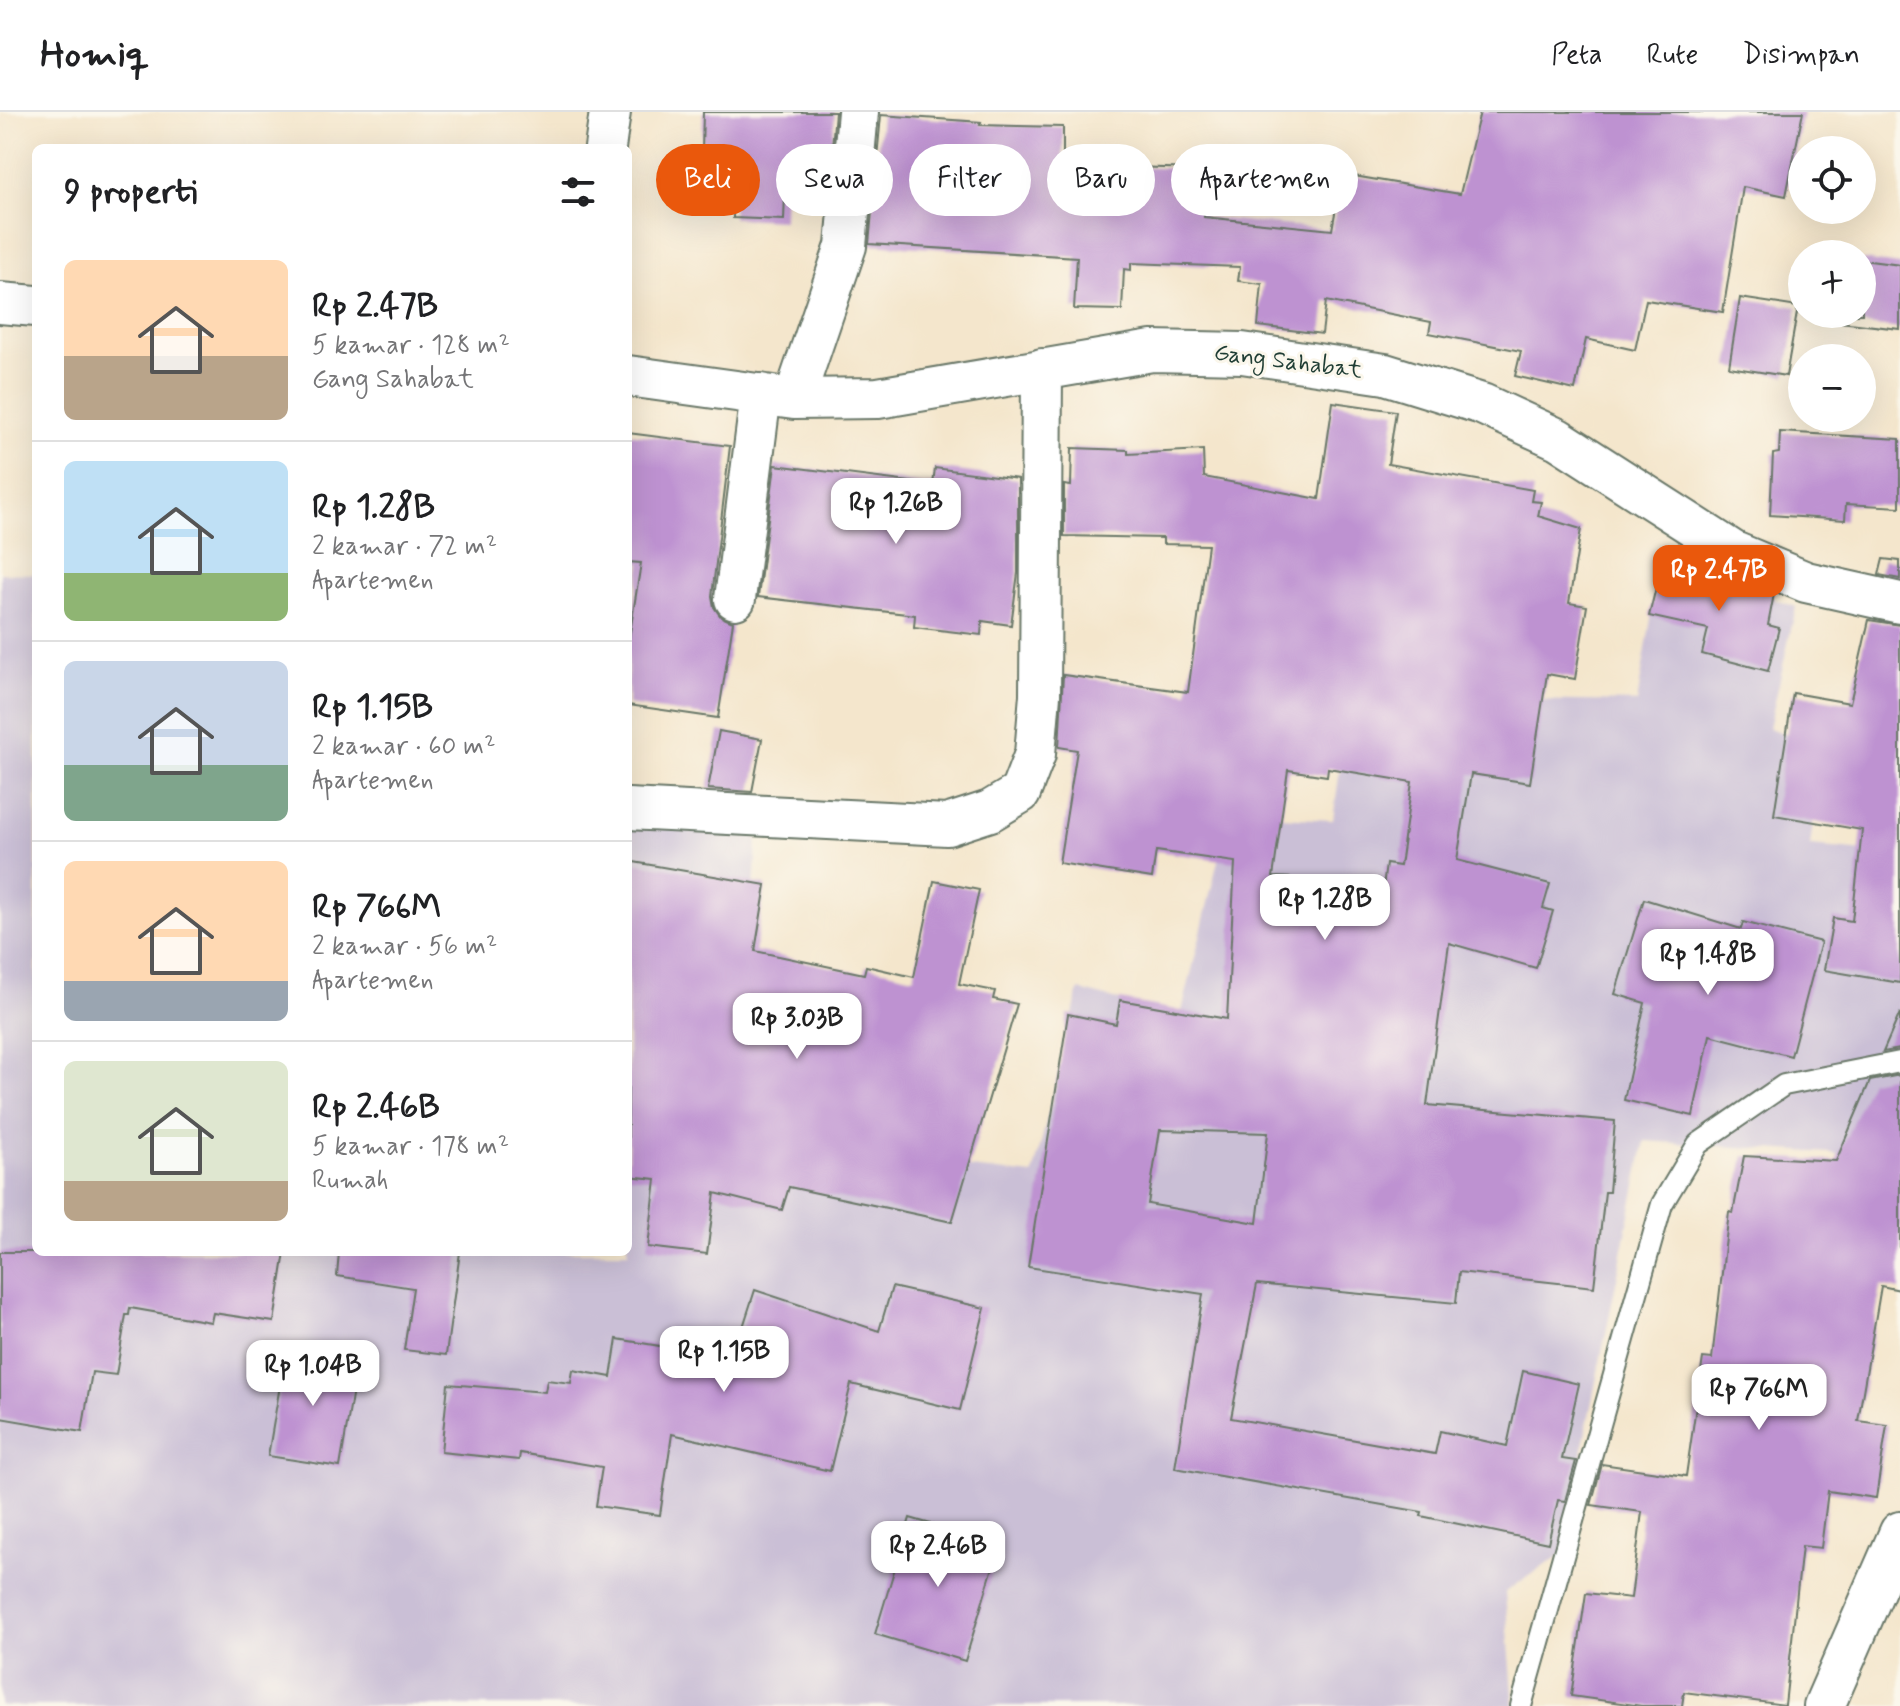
<!DOCTYPE html>
<html lang="id">
<meta charset="utf-8">
<style>
body{margin:0;font-family:Mynerve,sans-serif;background:#f6f6f6;color:#202124;height:100vh;display:flex;flex-direction:column;font-size:30px;white-space:nowrap}
*{box-sizing:border-box;margin:0}
p{font-size:26px;color:#757577}
.icon{flex:none;width:44px;height:44px;fill:none;stroke:currentColor;stroke-width:2;stroke-linecap:round;stroke-linejoin:round}
.map{position:relative;flex:1;overflow:hidden}
.panel{position:absolute;left:32px;top:32px;width:600px;height:1112px;display:flex;flex-direction:column;background:#fff;border-radius:12px;box-shadow:0 8px 32px #0002}
.panel>*{flex:none}
.top-card{position:absolute;left:656px;top:32px;width:760px;height:72px;display:flex;gap:16px}
.controls{position:absolute;left:1788px;top:24px;display:grid;gap:16px}
.controls a{display:grid;place-items:center;width:88px;height:88px;border-radius:50%;background:#fff;box-shadow:0 8px 32px #0002;font-size:40px}
.price{position:absolute;translate:-50% -68px;padding:0 18px;border-radius:16px;background:#fff;color:#222;font-size:26px;line-height:52px;filter:drop-shadow(0 2px 4px #0008)}
.price::after{content:'';position:absolute;left:50%;top:48px;width:24px;height:18px;margin-left:-12px;background:inherit;clip-path:polygon(0 0,100% 0,50% 100%)}
.price.selected{background:#ea580c;color:#fff}
ul{padding:0;list-style:none}
li{display:flex;align-items:center;gap:24px;height:200px;padding:0 32px}
li+li{border-top:2px solid #e0e0e0}
li span{display:grid;place-items:center;flex:none;width:224px;height:160px;border-radius:12px;color:#555}
li>.icon{margin-inline-start:auto}
span .icon{width:96px;height:96px;fill:#fffc;stroke-width:1}
li b{font-size:34px}
h2{display:flex;justify-content:space-between;align-items:center;height:96px;padding:0 32px;font-size:34px}
.tag{padding:0 28px;border-radius:36px;background:#fff;box-shadow:0 8px 32px #0002;font-size:28px;line-height:72px}
.tag.selected{background:#ea580c;color:#fff}
header{display:flex;align-items:center;gap:48px;box-sizing:border-box;height:112px;padding:0 40px;background:#fff;border-bottom:2px solid #e0e0e0}
header strong{font-size:38px}
nav{display:flex;gap:44px;margin-inline-start:auto;font-size:28px}
.map>svg:first-child{display:block}
.industrial{fill:#cabfd6}
.building{fill:#be92d1;fill-rule:evenodd}
.lines{fill:none;stroke-linecap:round;stroke-linejoin:round}
.service-casing{stroke:#6a7869;stroke-width:24}
.minor-casing{stroke:#6a7869;stroke-width:44}
.service{stroke:#fff;stroke-width:20}
.minor{stroke:#fff;stroke-width:40}
.labels{text-anchor:middle;dominant-baseline:central;stroke-width:6;stroke-linejoin:round;paint-order:stroke}
.street-label{font-size:24px;fill:#1f3d34;stroke:#fbf7ec}
</style>
<header>
<strong>Homiq</strong>
<nav><a>Peta</a><a>Rute</a><a>Disimpan</a></nav>
</header>
<div class="map">
<svg width="1900" height="1594" viewBox="0 0 1900 1594">
<rect width="100%" height="100%" fill="#fbf7ec"/>
<filter id="ink" filterUnits="userSpaceOnUse"><feTurbulence type="fractalNoise" baseFrequency=".0125" numOctaves="2"/><feDisplacementMap in="SourceGraphic" scale="16" xChannelSelector="R" yChannelSelector="G"/><feConvolveMatrix kernelMatrix="1 2 1 2 8 2 1 2 1" color-interpolation-filters="sRGB"/></filter>
<filter id="wash" filterUnits="userSpaceOnUse"><feTurbulence type="fractalNoise" baseFrequency=".006" numOctaves="4" result="noise"/><feDisplacementMap in="SourceGraphic" scale="32" xChannelSelector="R" yChannelSelector="G"/><feGaussianBlur stdDeviation="1.8" result="paint"/><feColorMatrix in="noise" values="0 0 0 0 0 0 0 0 0 0 0 0 0 0 0 0 0 1.4 0 .05"/><feComposite in="paint" operator="in"/></filter>
<g filter="url(#wash)">
<rect width="100%" height="100%" fill="#f4e6cc"/>
<path class="industrial" d="M 1661,447 L 1796,495 L 1769,616 L 1823,636 L 1810,734 L 1900,742 L 1900,1059 L 1831,1041 L 1645,1029 L 1583,1333 L 1577,1432 L 1505,1480 L 1514,1594 L 0,1594 L 0,461 L 36,462 L 36,1140 L 628,1140 L 628,702 L 758,715 L 737,1030 L 1033,1063 L 1079,878 L 1181,904 L 1229,702 L 1333,708 L 1350,585 L 1637,590 Z"/>
<g id="blocks">
<path class="building" d="M 703,0 L 835,0 L 828,82 L 785,82 L 784,108 L 733,106 L 733,80 L 701,79 Z
M 1480,0 L 1803,0 L 1786,84 L 1743,75 L 1723,200 L 1646,188 L 1635,238 L 1586,227 L 1575,278 L 1515,264 L 1521,239 L 1429,221 L 1431,210 L 1326,189 L 1322,222 L 1258,214 L 1262,172 L 1238,169 L 1240,155 L 1131,151 L 1131,158 L 1124,157 L 1122,198 L 1074,197 L 1077,145 L 869,132 L 881,3 L 981,10 L 980,13 L 1063,15 L 1063,53 L 1197,57 L 1197,62 L 1206,62 L 1204,105 L 1332,118 L 1342,62 L 1460,82 Z
M 1862,148 L 1900,153 L 1900,217 L 1807,206 L 1807,202 L 1862,202 Z
M 1740,186 L 1798,195 L 1786,264 L 1729,255 Z
M 1333,290 L 1396,299 L 1388,352 L 1533,378 L 1531,389 L 1541,390 L 1538,404 L 1581,417 L 1569,491 L 1587,494 L 1575,567 L 1547,562 L 1530,671 L 1471,662 L 1457,748 L 1550,772 L 1543,796 L 1553,799 L 1536,856 L 1449,831 L 1427,993 L 1615,1009 L 1609,1080 L 1605,1080 L 1594,1175 L 1459,1160 L 1456,1191 L 1257,1172 L 1231,1306 L 1435,1342 L 1440,1319 L 1507,1334 L 1523,1259 L 1579,1272 L 1562,1347 L 1576,1349 L 1565,1389 L 1558,1388 L 1548,1431 L 1421,1404 L 1422,1400 L 1175,1356 L 1203,1182 L 1028,1155 L 1068,902 L 1116,912 L 1120,888 L 1227,907 L 1235,750 L 1156,739 L 1152,766 L 1059,751 L 1077,638 L 1059,635 L 1063,563 L 1188,580 L 1208,433 L 1163,432 L 1163,426 L 1064,424 L 1064,373 L 1071,374 L 1072,336 L 1128,338 L 1128,342 L 1203,338 L 1204,365 L 1319,387 ZM 1328,656 L 1412,670 L 1400,754 L 1386,752 L 1382,783 L 1292,778 L 1292,766 L 1273,765 L 1288,658 L 1327,664 ZM 1160,1018 L 1268,1021 L 1257,1111 L 1148,1092 Z
M 1780,320 L 1900,327 L 1900,395 L 1846,392 L 1845,408 L 1770,403 L 1773,342 L 1779,341 Z
M 628,321 L 730,334 L 712,484 L 714,495 L 721,505 L 733,510 L 718,606 L 628,593 L 628,533 L 641,451 L 628,450 Z
M 775,353 L 933,373 L 935,356 L 1018,367 L 1018,461 L 1011,513 L 982,509 L 981,523 L 914,515 L 915,503 L 758,485 Z
M 1883,447 L 1900,449 L 1900,467 L 1879,463 Z
M 1662,451 L 1725,465 L 1726,462 L 1774,482 L 1768,513 L 1779,516 L 1768,559 L 1702,542 L 1708,517 L 1649,504 Z
M 1869,508 L 1900,513 L 1900,871 L 1824,858 L 1833,806 L 1852,809 L 1862,718 L 1774,703 L 1793,581 L 1850,591 Z
M 719,619 L 762,627 L 752,680 L 708,677 Z
M 628,749 L 766,773 L 755,839 L 864,862 L 866,854 L 914,865 L 934,769 L 979,778 L 959,872 L 995,879 L 993,887 L 1017,892 L 952,1110 L 789,1075 L 782,1098 L 715,1081 L 707,1142 L 648,1135 L 656,1067 L 628,1064 Z
M 1644,787 L 1741,817 L 1743,810 L 1821,830 L 1791,944 L 1710,923 L 1693,1004 L 1624,988 L 1645,891 L 1615,882 Z
M 1900,901 L 1900,937 L 1883,940 Z
M 1900,963 L 1900,1178 L 1881,1174 L 1858,1309 L 1887,1313 L 1876,1386 L 1828,1379 L 1821,1436 L 1802,1434 L 1785,1593 L 1684,1580 L 1682,1594 L 1642,1594 L 1571,1584 L 1586,1481 L 1631,1486 L 1642,1400 L 1591,1393 L 1602,1352 L 1686,1364 L 1703,1246 L 1712,1247 L 1729,1100 L 1733,1101 L 1744,1044 L 1836,1049 L 1870,969 Z
M 0,1140 L 285,1140 L 274,1210 L 213,1201 L 211,1210 L 130,1196 L 129,1203 L 126,1203 L 116,1263 L 92,1260 L 82,1320 L 0,1306 Z
M 339,1140 L 460,1140 L 446,1243 L 404,1238 L 413,1176 L 337,1164 Z
M 892,1175 L 985,1196 L 960,1298 L 851,1272 L 830,1359 L 672,1322 L 660,1403 L 596,1394 L 602,1355 L 520,1341 L 519,1348 L 441,1340 L 448,1272 L 545,1280 L 547,1268 L 571,1271 L 573,1258 L 611,1265 L 617,1227 L 733,1246 L 755,1178 L 879,1219 Z
M 286,1238 L 358,1248 L 340,1355 L 268,1344 Z
M 910,1406 L 1000,1432 L 965,1549 L 875,1522 Z"/>
</g>
</g>
<g filter="url(#ink)">
<use href="#blocks" fill-opacity="0" stroke="#6a7869" stroke-width="2"/>
<g class="lines">
<defs>
<path id="service" d="M 1521,1594 L 1662,1092 L 1698,1032 L 1784,973 L 1900,950"/>
<path id="minor" d="M 605,36 L 610,0
M 0,191 L 36,194
M 628,264 L 794,287 L 878,286 L 1152,239 L 1242,241 L 1385,262 L 1482,292 L 1558,327 L 1734,440 L 1806,470 L 1900,491
M 794,287 L 846,134 L 858,0
M 735,487 L 761,282
M 628,697 L 947,713 L 990,699 L 1020,681 L 1035,642 L 1040,583 L 1042,257
M 1824,1594 L 1900,1420"/>
</defs>
<use href="#service" class="service-casing"/>
<use href="#minor" class="minor-casing"/>
<use href="#service" class="service"/>
<use href="#minor" class="minor"/>
</g>
</g>
<g class="labels">
<g class="street-label">
<text transform="translate(1288 250) rotate(7)">Gang Sahabat</text>
</g>
</g>
</svg>
<div class="controls">
<a><svg class="icon" aria-label="locate" viewBox="0 0 24 24"><circle cx="12" cy="12" r="6"/><path d="M12 2v4M12 18v4M2 12h4M18 12h4"/></svg></a>
<a>+</a>
<a>−</a>
</div>
<b class="price" style="left:896px;top:434px">Rp 1.26B</b>
<b class="price selected" style="left:1719px;top:501px">Rp 2.47B</b>
<b class="price" style="left:1325px;top:830px">Rp 1.28B</b>
<b class="price" style="left:1708px;top:885px">Rp 1.48B</b>
<b class="price" style="left:797px;top:949px">Rp 3.03B</b>
<b class="price" style="left:724px;top:1282px">Rp 1.15B</b>
<b class="price" style="left:313px;top:1296px">Rp 1.04B</b>
<b class="price" style="left:1759px;top:1320px">Rp 766M</b>
<b class="price" style="left:938px;top:1477px">Rp 2.46B</b>
<div class="top-card">
<a class="tag selected">Beli</a>
<a class="tag">Sewa</a>
<a class="tag">Filter</a>
<a class="tag">Baru</a>
<a class="tag">Apartemen</a>
</div>
<section class="panel">
<h2>9 properti<svg class="icon" aria-label="filters" viewBox="0 0 24 24"><path d="M4 7h16M4 17h16"/><circle cx="9" cy="7" r="2"/><circle cx="15" cy="17" r="2"/></svg></h2>
<ul>
<li><span style="background:linear-gradient(#ffd9b3 60%,#b9a48a 0)"><svg class="icon" aria-label="home" viewBox="0 0 24 24"><path d="M3 11l9-7 9 7M6 9v11h12V9"/></svg></span><div><b>Rp 2.47B</b><p>5 kamar · 128 m²</p><p>Gang Sahabat</p></div></li>
<li><span style="background:linear-gradient(#bfe0f5 70%,#8fb573 0)"><svg class="icon" aria-label="home" viewBox="0 0 24 24"><path d="M3 11l9-7 9 7M6 9v11h12V9"/></svg></span><div><b>Rp 1.28B</b><p>2 kamar · 72 m²</p><p>Apartemen</p></div></li>
<li><span style="background:linear-gradient(#c9d6e8 65%,#7fa58c 0)"><svg class="icon" aria-label="home" viewBox="0 0 24 24"><path d="M3 11l9-7 9 7M6 9v11h12V9"/></svg></span><div><b>Rp 1.15B</b><p>2 kamar · 60 m²</p><p>Apartemen</p></div></li>
<li><span style="background:linear-gradient(#ffd9b3 75%,#9aa5b1 0)"><svg class="icon" aria-label="home" viewBox="0 0 24 24"><path d="M3 11l9-7 9 7M6 9v11h12V9"/></svg></span><div><b>Rp 766M</b><p>2 kamar · 56 m²</p><p>Apartemen</p></div></li>
<li><span style="background:linear-gradient(#dfe7d0 75%,#b9a48a 0)"><svg class="icon" aria-label="home" viewBox="0 0 24 24"><path d="M3 11l9-7 9 7M6 9v11h12V9"/></svg></span><div><b>Rp 2.46B</b><p>5 kamar · 178 m²</p><p>Rumah</p></div></li>
</ul>
</section>
</div>
